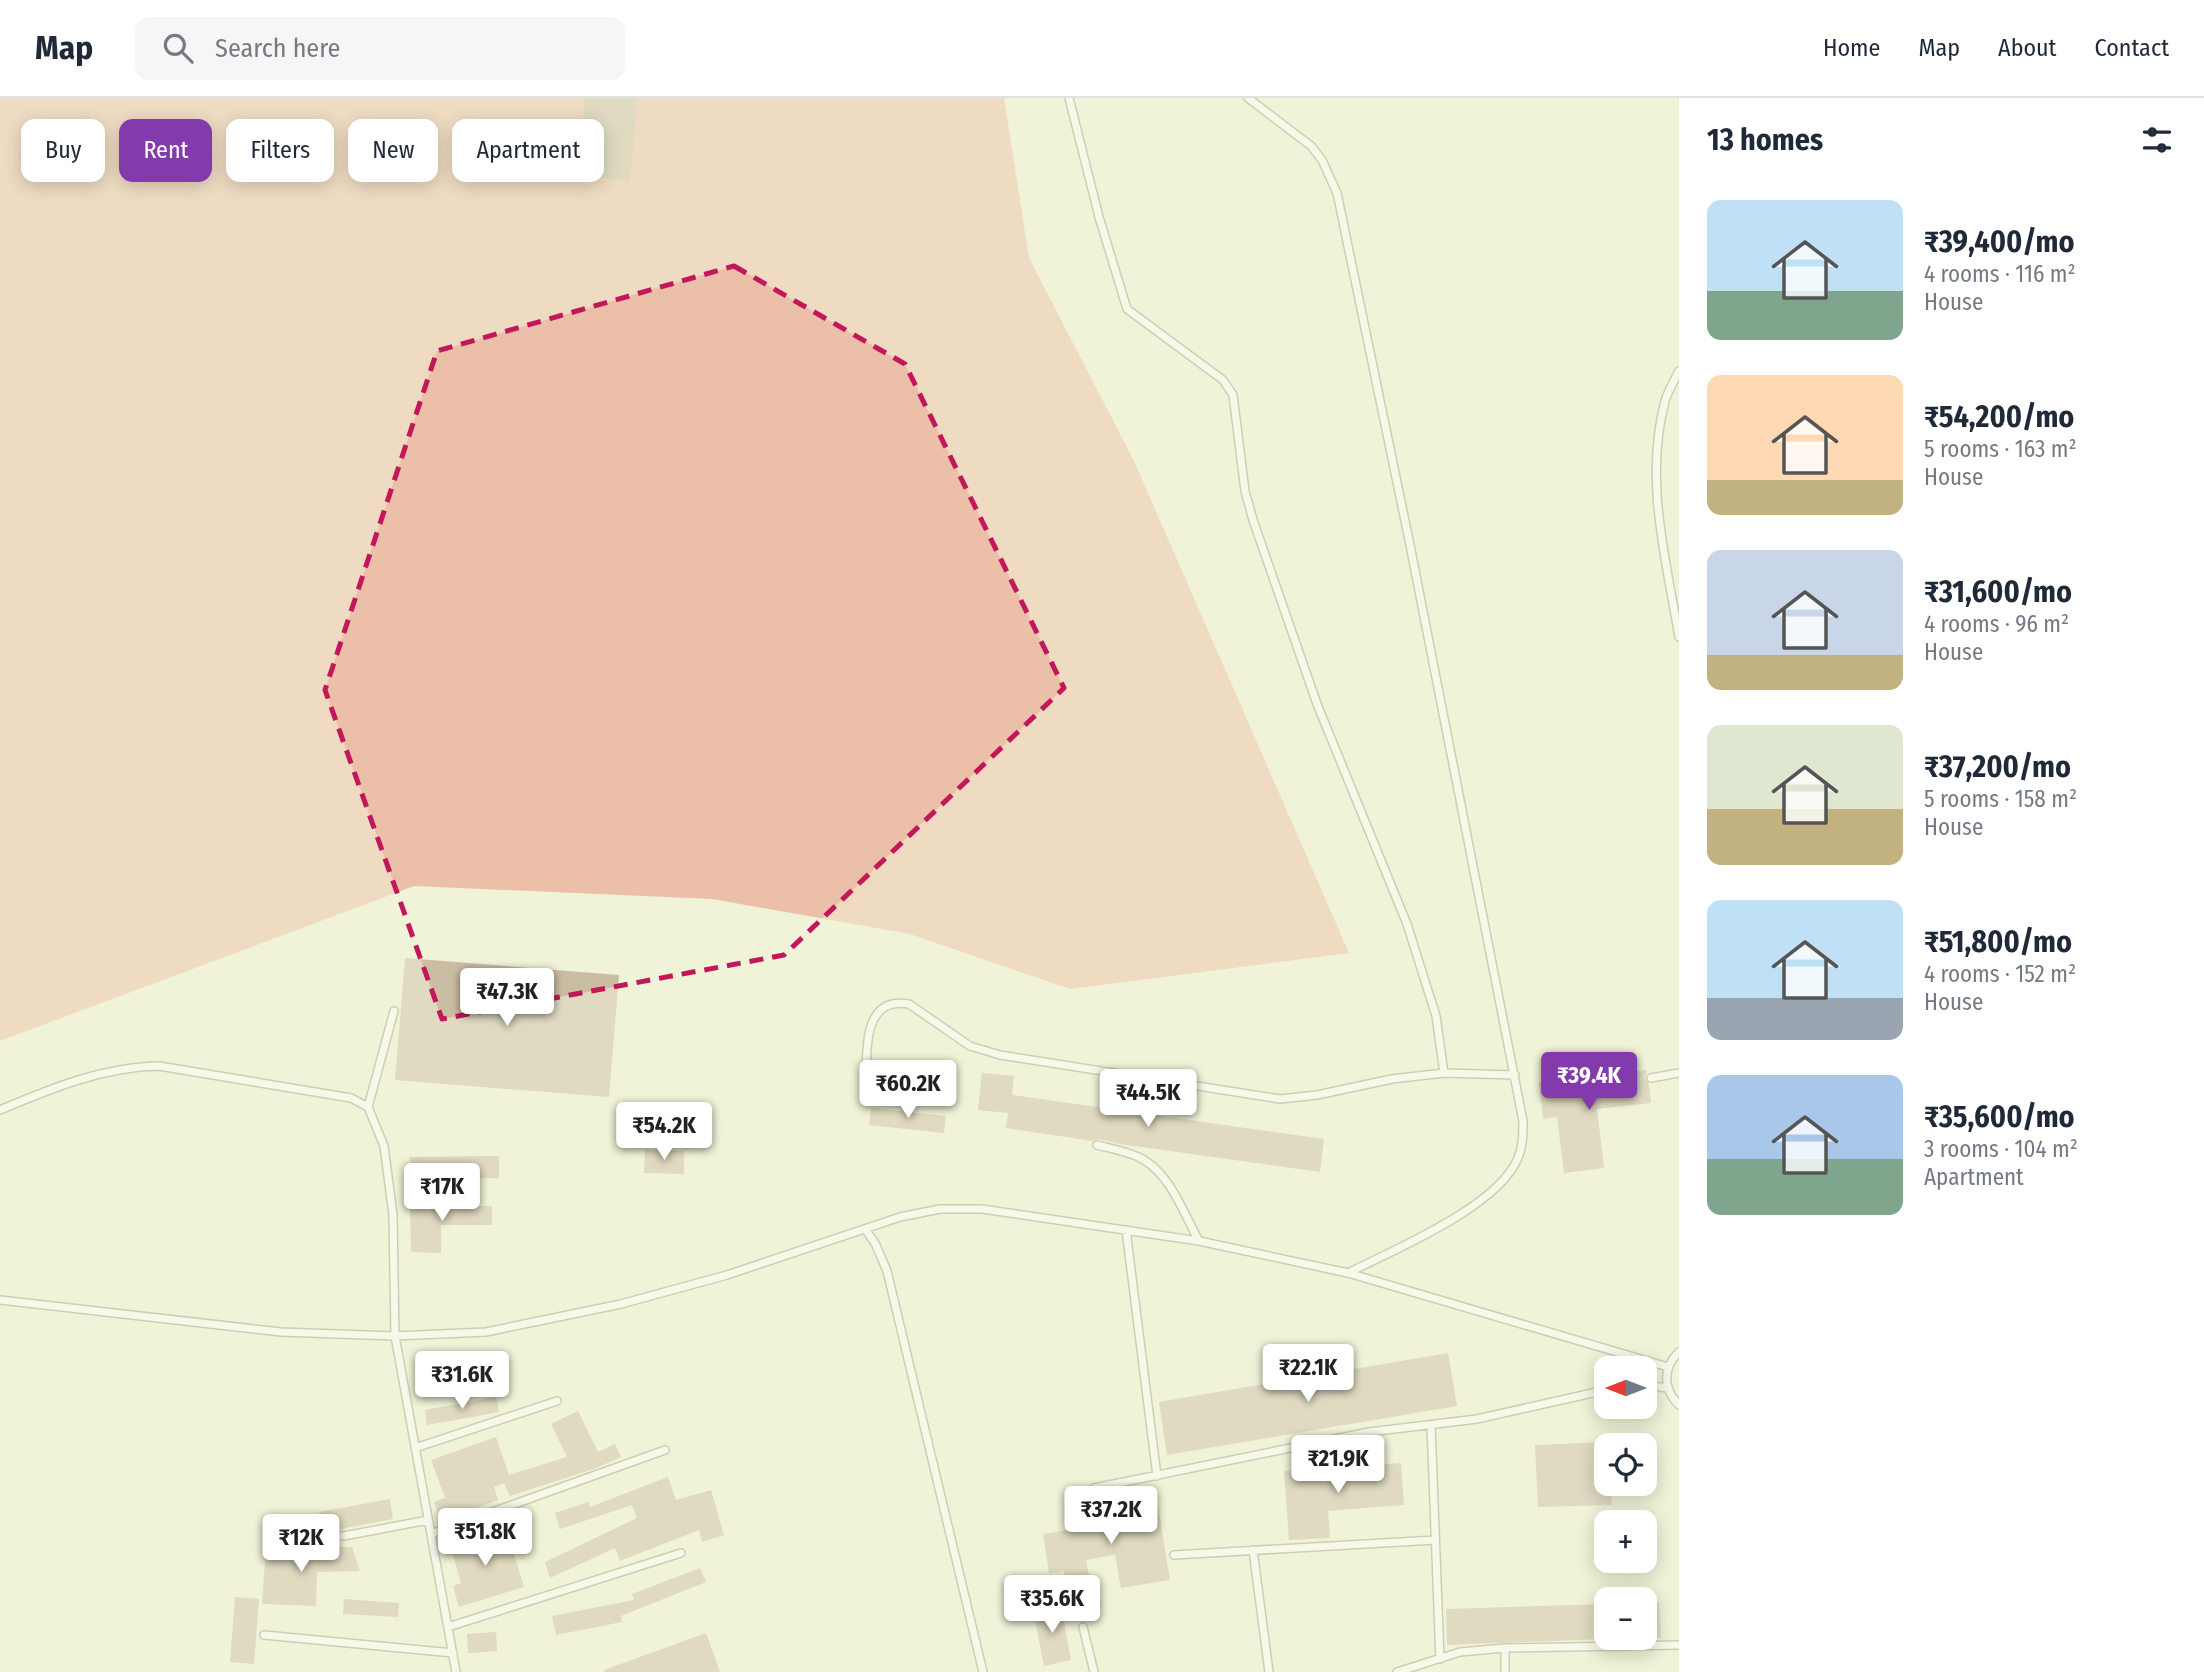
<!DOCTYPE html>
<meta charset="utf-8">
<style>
body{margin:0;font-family:"Fira Sans Condensed",sans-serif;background:#f6f6f7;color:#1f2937;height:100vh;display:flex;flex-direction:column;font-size:26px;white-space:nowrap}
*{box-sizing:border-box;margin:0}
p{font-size:23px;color:#747a83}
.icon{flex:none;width:38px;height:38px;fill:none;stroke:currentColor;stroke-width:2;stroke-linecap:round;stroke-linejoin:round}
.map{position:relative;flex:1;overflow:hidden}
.panel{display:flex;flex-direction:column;background:#fff;width:525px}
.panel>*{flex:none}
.hud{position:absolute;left:21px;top:21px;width:665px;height:63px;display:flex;gap:14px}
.needle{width:46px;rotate:270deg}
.fabs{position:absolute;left:1594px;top:1258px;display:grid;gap:14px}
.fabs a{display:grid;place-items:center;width:63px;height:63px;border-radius:14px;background:#fff;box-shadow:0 4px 18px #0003;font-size:35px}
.price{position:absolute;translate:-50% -60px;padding:0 16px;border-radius:7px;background:#fff;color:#222;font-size:23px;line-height:46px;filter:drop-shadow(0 2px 4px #0008)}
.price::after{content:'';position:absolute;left:50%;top:42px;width:21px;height:16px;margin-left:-10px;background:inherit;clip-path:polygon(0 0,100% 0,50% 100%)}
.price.on{background:#823aac;color:#fff}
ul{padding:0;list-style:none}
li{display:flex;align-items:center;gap:21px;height:175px;padding:0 28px}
li span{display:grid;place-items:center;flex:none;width:196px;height:140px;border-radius:14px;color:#555}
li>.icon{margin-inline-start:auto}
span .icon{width:84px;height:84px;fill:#fffc;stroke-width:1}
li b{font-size:30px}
h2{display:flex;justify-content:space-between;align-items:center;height:84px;padding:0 28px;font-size:30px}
.chip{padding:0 24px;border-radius:14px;background:#fff;box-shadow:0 4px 18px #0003;font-size:24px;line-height:63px}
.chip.on{background:#823aac;color:#fff}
header{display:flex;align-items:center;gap:42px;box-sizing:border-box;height:98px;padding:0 35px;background:#fff;border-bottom:2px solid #e0e1e3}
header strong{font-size:33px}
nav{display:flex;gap:38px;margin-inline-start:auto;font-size:24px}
.search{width:490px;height:63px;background:#f6f6f7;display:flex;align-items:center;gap:18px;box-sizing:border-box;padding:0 24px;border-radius:14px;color:#747a83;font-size:26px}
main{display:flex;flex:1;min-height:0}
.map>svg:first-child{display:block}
.green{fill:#ecbfa8}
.building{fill:#cbbca4}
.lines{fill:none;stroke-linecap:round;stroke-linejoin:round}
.service-casing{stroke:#a2a58b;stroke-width:10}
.service{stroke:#fff;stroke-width:7}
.marked{fill:none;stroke:#c2185b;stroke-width:5;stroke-dasharray:14 9;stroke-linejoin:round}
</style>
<header>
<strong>Map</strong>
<div class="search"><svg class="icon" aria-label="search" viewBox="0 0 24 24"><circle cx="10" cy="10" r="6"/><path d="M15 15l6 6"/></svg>Search here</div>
<nav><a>Home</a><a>Map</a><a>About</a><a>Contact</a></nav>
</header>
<main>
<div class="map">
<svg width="1679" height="1574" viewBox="0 0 1679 1574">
<rect width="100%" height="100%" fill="#f0f3d7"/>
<path class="green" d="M 0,0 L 1004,0 L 1029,160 L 1134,363 L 1349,855 L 1070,891 L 910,836 L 712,801 L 414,788 L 0,943 Z"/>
<path class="building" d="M 585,0 L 637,0 L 630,83 L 578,78 Z
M 405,860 L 619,877 L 609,999 L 395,982 Z
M 1647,972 L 1645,980 L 1649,986 L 1651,1005 L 1597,1011 L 1604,1070 L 1564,1075 L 1557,1019 L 1543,1021 L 1539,985 Z
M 982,975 L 1014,978 L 1012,997 L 1324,1041 L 1320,1074 L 1120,1046 L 1099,1041 L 1093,1043 L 1006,1030 L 1008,1015 L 978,1012 Z
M 871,1010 L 946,1018 L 944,1035 L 869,1027 Z
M 645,1052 L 684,1053 L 684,1076 L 644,1075 Z
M 499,1058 L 499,1080 L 410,1081 L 410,1059 Z
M 429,1106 L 429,1108 L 492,1108 L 492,1127 L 441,1127 L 441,1155 L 411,1154 L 410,1107 Z
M 1448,1255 L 1457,1308 L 1167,1357 L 1159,1304 Z
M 496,1299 L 499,1314 L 427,1327 L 425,1312 Z
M 578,1313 L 598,1354 L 615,1346 L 621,1359 L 594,1371 L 510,1398 L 504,1385 L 494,1389 L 498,1402 L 441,1423 L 434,1404 L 445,1400 L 431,1362 L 496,1339 L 509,1377 L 567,1359 L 551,1326 Z
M 1606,1344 L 1606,1386 L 1611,1386 L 1612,1407 L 1538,1409 L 1535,1347 Z
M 1401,1365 L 1404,1407 L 1328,1413 L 1330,1440 L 1289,1442 L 1284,1373 Z
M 668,1379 L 676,1402 L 711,1392 L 724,1437 L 702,1444 L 699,1432 L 620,1463 L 615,1450 L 550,1480 L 545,1464 L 637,1420 L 632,1407 L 560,1431 L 555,1415 L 589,1404 L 590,1409 Z
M 1155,1390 L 1170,1482 L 1121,1490 L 1115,1457 L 1086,1462 L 1091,1491 L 1099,1490 L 1101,1508 L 1068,1511 L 1064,1473 L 1049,1475 L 1043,1436 L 1093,1428 L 1089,1401 Z
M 390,1401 L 393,1421 L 335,1432 L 322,1431 L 319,1414 Z
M 506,1430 L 524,1489 L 459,1509 L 453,1488 L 461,1485 L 450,1447 Z
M 325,1449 L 352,1449 L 360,1473 L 317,1474 L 316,1508 L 262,1506 L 266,1450 L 326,1458 Z
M 700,1470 L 706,1484 L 621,1518 L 622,1524 L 556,1537 L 552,1518 L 634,1502 L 632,1496 Z
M 235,1499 L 259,1501 L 254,1566 L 230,1564 Z
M 344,1501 L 399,1505 L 398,1519 L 343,1516 Z
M 1659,1504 L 1661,1540 L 1645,1540 L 1645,1505 Z
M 1606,1506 L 1606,1541 L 1447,1547 L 1446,1511 Z
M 1061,1507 L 1071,1562 L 1044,1568 L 1033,1512 Z
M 496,1534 L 497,1553 L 468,1555 L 467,1536 Z
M 706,1535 L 720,1574 L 604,1574 L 604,1572 Z"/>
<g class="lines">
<defs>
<path id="service" d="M 1069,0 L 1099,119 L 1127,211 L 1223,282 L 1233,297 L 1245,393 L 1253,422 L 1317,606 L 1407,826 L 1436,918 L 1444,975
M 1248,0 L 1311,48 L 1322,62 L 1337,95 L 1410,447 L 1523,1023 C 1523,1035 1523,1048 1518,1060 C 1498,1109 1395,1151 1348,1175
M 1679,273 C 1674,283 1668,293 1665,303 C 1644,381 1666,462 1679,539
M 1651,980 L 1679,975
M 866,997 C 868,963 858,897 909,906 L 970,948 L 1000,957 L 1280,1001 L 1317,997 L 1392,981 L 1444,975 L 1515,977
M 368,1009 L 394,913
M 0,1012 C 52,990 103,969 159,968 L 351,1000 L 368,1009 L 384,1048 L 393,1117 L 395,1238 L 456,1574
M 1097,1047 C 1112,1051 1131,1054 1144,1062 C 1171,1078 1184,1116 1199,1143
M 865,1131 L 875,1145 L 887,1173 L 983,1574
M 1126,1132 L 1157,1378
M 0,1202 L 281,1234 L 395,1238 L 486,1234 L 621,1206 L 727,1177 L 900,1119 L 940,1111 L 982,1111 L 1199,1143 L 1348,1175 L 1668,1269
M 1679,1254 C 1662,1270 1663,1291 1679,1307
M 1645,1287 L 1667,1290
M 1431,1327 L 1440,1561
M 415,1350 L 557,1303
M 1094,1390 L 1369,1334 L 1477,1321 L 1606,1292
M 290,1436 L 344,1438 L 428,1422
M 431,1436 L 665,1352
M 1253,1452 L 1269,1574
M 1174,1457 L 1435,1442
M 448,1529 L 681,1455
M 1083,1529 L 1094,1574
M 264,1537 L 453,1555
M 1505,1550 L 1505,1574
M 1397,1574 L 1460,1554 L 1505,1550 L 1679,1547"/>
</defs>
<use href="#service" class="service-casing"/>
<use href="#service" class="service"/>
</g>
<path d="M0 0H1679V1574H0ZM 734,168 L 905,266 L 1064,590 L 784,857 L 442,921 L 325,592 L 437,253 Z" fill="#f0f3d7" fill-opacity=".55" fill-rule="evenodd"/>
<path class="marked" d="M 734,168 L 905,266 L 1064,590 L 784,857 L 442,921 L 325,592 L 437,253 Z"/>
</svg>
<div class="fabs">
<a><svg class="needle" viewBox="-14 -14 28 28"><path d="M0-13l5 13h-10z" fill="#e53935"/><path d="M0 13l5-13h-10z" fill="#747a83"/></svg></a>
<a><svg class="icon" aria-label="locate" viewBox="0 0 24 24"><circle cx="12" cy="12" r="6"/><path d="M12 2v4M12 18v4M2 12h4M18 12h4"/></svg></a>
<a>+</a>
<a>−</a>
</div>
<b class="price" style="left:507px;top:930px">₹47.3K</b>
<b class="price on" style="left:1589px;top:1014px">₹39.4K</b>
<b class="price" style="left:908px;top:1022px">₹60.2K</b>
<b class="price" style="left:1148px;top:1031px">₹44.5K</b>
<b class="price" style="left:664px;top:1064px">₹54.2K</b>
<b class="price" style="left:442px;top:1125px">₹17K</b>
<b class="price" style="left:1308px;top:1306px">₹22.1K</b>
<b class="price" style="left:462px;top:1313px">₹31.6K</b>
<b class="price" style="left:1338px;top:1397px">₹21.9K</b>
<b class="price" style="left:1111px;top:1448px">₹37.2K</b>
<b class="price" style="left:485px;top:1470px">₹51.8K</b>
<b class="price" style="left:301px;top:1476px">₹12K</b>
<b class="price" style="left:1052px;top:1537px">₹35.6K</b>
<div class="hud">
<a class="chip">Buy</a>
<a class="chip on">Rent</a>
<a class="chip">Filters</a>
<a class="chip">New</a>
<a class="chip">Apartment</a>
</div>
</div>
<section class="panel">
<h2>13 homes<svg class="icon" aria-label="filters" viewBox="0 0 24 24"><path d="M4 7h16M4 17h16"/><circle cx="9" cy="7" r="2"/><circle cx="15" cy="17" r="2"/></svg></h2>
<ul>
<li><span style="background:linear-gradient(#bfe0f5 65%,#7fa58c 0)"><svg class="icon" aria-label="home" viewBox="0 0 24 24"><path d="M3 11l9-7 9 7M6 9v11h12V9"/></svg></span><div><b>₹39,400/mo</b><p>4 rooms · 116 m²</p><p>House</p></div></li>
<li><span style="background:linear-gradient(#ffd9b3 75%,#c2b280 0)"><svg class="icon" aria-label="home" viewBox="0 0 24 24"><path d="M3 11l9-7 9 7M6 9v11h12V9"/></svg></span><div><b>₹54,200/mo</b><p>5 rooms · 163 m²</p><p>House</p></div></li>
<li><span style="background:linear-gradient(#c9d6e8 75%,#c2b280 0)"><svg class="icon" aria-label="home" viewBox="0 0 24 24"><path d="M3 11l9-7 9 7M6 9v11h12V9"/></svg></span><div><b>₹31,600/mo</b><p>4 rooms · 96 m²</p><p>House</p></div></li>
<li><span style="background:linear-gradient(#dfe7d0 60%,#c2b280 0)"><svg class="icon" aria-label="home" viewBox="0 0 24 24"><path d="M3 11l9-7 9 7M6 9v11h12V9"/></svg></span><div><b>₹37,200/mo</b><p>5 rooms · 158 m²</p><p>House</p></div></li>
<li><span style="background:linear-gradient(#bfe0f5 70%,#9aa5b1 0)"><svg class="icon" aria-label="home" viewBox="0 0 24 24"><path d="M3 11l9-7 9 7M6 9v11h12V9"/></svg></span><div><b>₹51,800/mo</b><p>4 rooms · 152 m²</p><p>House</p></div></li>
<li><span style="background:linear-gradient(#a9c7e8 60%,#7fa58c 0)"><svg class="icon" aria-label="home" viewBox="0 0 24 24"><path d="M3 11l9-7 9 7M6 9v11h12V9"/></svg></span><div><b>₹35,600/mo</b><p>3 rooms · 104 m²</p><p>Apartment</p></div></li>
</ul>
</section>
</main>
